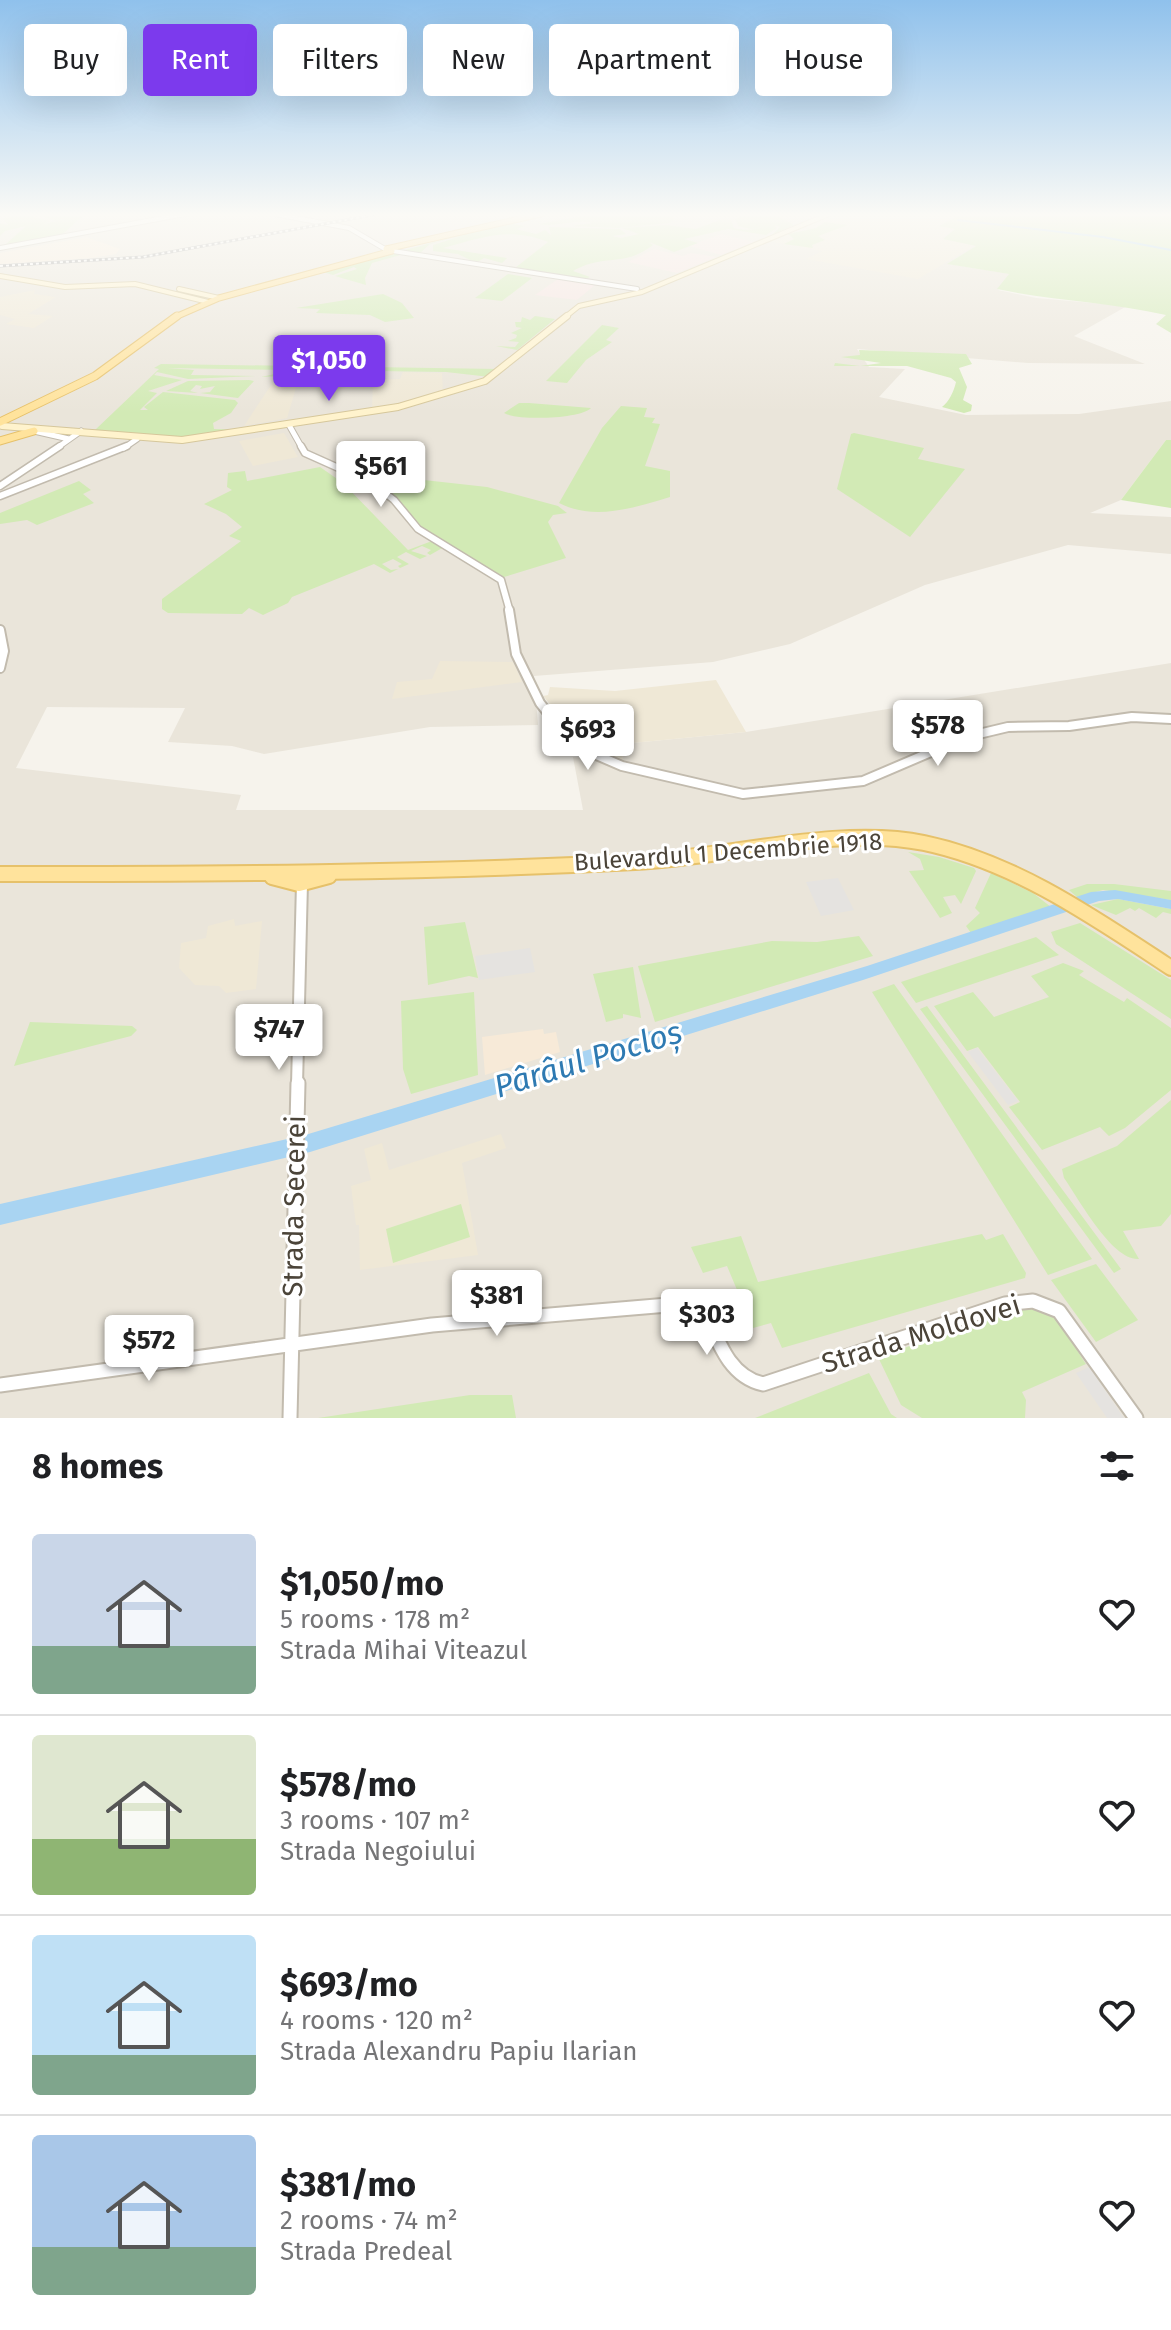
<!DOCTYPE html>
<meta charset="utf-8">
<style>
body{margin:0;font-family:"Fira Sans",sans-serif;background:#f6f6f6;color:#202124;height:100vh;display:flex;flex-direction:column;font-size:30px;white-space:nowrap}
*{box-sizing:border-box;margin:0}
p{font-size:26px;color:#757577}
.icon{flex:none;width:44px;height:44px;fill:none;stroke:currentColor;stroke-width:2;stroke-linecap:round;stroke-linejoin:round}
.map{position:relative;height:1418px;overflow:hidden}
.sheet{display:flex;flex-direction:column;background:#fff;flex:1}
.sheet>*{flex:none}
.banner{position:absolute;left:24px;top:24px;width:1124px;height:72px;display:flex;gap:16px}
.price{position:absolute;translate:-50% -68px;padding:0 18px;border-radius:8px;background:#fff;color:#222;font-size:26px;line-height:52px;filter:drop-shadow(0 2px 4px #0008)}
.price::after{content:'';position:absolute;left:50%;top:48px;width:24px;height:18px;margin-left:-12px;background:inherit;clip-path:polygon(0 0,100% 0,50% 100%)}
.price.current{background:#7c3aed;color:#fff}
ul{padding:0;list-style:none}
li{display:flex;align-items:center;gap:24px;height:200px;padding:0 32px}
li+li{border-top:2px solid #e0e0e0}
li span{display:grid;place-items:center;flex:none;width:224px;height:160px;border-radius:8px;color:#555}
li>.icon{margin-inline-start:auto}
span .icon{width:96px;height:96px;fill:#fffc;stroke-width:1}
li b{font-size:34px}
h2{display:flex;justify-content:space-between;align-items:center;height:96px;padding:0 32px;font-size:34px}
.chip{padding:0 28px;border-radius:8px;background:#fff;box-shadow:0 8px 32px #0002;font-size:28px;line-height:72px}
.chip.current{background:#7c3aed;color:#fff}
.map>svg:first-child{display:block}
.residential{fill:#eae5da}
.commercial{fill:#f7ead8}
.education{fill:#efe8d6}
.medical{fill:#f6e3e0}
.green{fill:#d2eab5}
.parking{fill:#e5e3e0}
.water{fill:#a9d4f2}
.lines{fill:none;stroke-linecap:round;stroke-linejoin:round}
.stream{stroke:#a9d4f2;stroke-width:2}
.tertiary-far5-casing{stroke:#c2bbae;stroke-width:6}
.tertiary-far4-casing{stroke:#c2bbae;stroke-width:7}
.tertiary-far3-casing{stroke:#c2bbae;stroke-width:9}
.tertiary-far2-casing{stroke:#c2bbae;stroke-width:12}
.tertiary-far1-casing{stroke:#c2bbae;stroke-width:14}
.tertiary-casing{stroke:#c2bbae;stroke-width:17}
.secondary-far1-casing{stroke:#d6c79b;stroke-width:6}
.secondary-casing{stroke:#d6c79b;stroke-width:8}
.primary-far2-casing{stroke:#e6c16a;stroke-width:7}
.primary-far1-casing{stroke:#e6c16a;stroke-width:9}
.primary-casing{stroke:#e6c16a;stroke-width:18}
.tertiary-far5{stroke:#fff;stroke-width:4}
.tertiary-far4{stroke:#fff;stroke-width:5}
.tertiary-far3{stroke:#fff;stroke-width:6}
.tertiary-far2{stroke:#fff;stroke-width:8}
.tertiary-far1{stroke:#fff;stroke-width:10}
.tertiary{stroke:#fff;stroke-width:13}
.secondary-far1{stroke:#fff3cd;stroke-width:4}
.secondary{stroke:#fff3cd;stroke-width:6}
.primary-far2{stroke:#ffe39c;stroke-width:5}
.primary-far1{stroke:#ffe39c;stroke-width:7}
.primary{stroke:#ffe39c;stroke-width:14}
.rail-casing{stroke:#9a9a9a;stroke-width:3}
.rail{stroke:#fff;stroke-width:2;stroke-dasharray:3;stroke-linecap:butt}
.labels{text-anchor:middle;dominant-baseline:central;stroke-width:6;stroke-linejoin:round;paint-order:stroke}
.street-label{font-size:24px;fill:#4b4439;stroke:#fff}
.near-street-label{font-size:28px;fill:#4b4439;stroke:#fff}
.near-water-label{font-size:32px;font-style:italic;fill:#2e7ab2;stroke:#fff}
</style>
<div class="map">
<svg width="1171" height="1418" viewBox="0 0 1171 1418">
<rect width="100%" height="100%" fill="#f6f3ec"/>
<path class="residential" d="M 276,214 L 961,214 L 941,225 L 956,229 L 943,239 L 977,246 L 948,264 L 1010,274 L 998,290 L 1036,298 L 1127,306 L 1074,336 L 1145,364 L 1028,363 L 857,349 L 869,367 L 905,369 L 879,397 L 966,415 L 1079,414 L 1171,401 L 1171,440 L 1166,440 L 1121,500 L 1090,513 L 1171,517 L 1171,554 L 1068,545 L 925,585 L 790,644 L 713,662 L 534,676 L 538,725 L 430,727 L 264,754 L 232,746 L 168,742 L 185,708 L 47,707 L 16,768 L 241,795 L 236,810 L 583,810 L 573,757 L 623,761 L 622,744 L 746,732 L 1171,663 L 1171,1418 L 0,1418 L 0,215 Z"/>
<path class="commercial" d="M 86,237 L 120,249 L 116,254 L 91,258 L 0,264 L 0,253 Z
M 543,1029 L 544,1034 L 556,1032 L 560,1052 L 485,1075 L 482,1037 Z"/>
<path class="education" d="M 834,214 L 960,214 L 939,225 L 954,229 L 941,239 L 975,245 L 918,279 L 806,259 L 822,251 L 768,241 Z
M 35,290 L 34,294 L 56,297 L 28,314 L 53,316 L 34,328 L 6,324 L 15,319 L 0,315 L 0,297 Z
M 403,372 L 442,373 L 443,392 L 372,409 L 373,380 L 400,379 Z
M 292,380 L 298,381 L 287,418 L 244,426 L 271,385 Z
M 284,433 L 298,457 L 253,466 L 239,441 Z
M 440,661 L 513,662 L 522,682 L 392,699 L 397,682 L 432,679 Z
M 716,680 L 746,732 L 622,744 L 623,761 L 585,747 L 543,696 L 548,695 L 550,687 L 615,691 Z
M 234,919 L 235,926 L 262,921 L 256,989 L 226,993 L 219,986 L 195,985 L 179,968 L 181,943 L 206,938 L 208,926 Z
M 501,1134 L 506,1148 L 462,1163 L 478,1255 L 360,1270 L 359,1225 L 356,1225 L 351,1186 L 371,1180 L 364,1149 L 382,1143 L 389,1170 Z"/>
<path class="medical" d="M 721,234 L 754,242 L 721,255 L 689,246 Z
M 654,249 L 683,256 L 691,253 L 716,257 L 677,273 L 628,262 Z
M 558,279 L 593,284 L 595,285 L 577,300 L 535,295 Z"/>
<path class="green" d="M 593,214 L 666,214 L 675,219 L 669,223 L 618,228 L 571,226 L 592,223 C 578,218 556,228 539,224 Z
M 747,214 L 775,214 L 794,225 L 772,235 L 780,227 L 774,225 L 777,228 L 766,235 L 728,229 L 684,239 L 698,243 L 674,252 L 649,242 L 653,245 C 623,268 604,253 573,271 L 590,277 L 585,279 L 515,268 L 548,242 C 508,226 481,238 443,248 L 507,258 L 502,263 L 484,258 L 476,263 L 458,254 L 433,251 L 433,245 L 467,234 L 430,244 L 419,254 L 405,250 L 506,223 L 525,226 L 516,229 L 536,234 L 545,230 L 551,235 L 549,227 L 620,229 L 626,234 L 612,236 L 621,238 L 639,234 L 622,228 L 665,225 L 696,229 L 720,220 L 731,220 L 734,228 C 748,232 757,228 770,226 L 751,229 L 738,226 L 735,219 Z
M 961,214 L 1171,214 L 1171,333 L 1156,324 L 1166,315 C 1110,302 1053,301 997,289 L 1009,274 L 947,264 L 976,246 L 943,239 L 955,229 L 939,226 Z
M 24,215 L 51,221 L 43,224 L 71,218 L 55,221 L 39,215 L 91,215 L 80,218 L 62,235 L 5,245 L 26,226 L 5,231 L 0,236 L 0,223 L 8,225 L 3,218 Z
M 825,222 L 848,225 L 818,236 L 825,240 L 812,245 L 813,248 L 784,244 L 794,239 L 788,234 L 816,228 Z
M 392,253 L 404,254 L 372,263 L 365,278 L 366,285 L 335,276 L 357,269 L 354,267 L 333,275 L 323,272 Z
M 508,274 L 532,278 L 502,301 L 475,298 Z
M 383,294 L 402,303 L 414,318 L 385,322 L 370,315 L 316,313 L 320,309 L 296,308 Z
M 535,316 L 555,319 L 517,350 L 496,346 L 515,347 L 519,342 L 508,341 L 516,338 L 517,335 L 511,333 L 522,328 L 516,327 L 515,322 L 521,322 L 522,317 L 530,320 Z
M 602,325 L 619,328 L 606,340 L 612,342 L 586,360 L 567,383 L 546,381 Z
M 859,350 L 966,354 L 972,364 L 959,368 L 967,387 L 963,400 L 972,405 L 971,411 L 964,413 L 942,407 C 949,402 954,391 956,382 L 951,378 L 907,366 L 834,366 L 835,363 L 860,366 L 881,363 L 841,357 L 860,355 Z
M 161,364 L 500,369 L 490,377 L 446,372 L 306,370 L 305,373 L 274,381 L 281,376 L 261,377 L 293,370 L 167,368 L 194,370 L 191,375 L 256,376 L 188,379 L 157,372 L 154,375 L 182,380 L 148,391 L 157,393 L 140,410 L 148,410 L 144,407 L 163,392 L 235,400 L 238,403 L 231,413 L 213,423 L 214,429 L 251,430 L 182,437 L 95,430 L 159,369 L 154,368 Z
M 188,381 L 249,380 L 254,381 L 238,398 L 200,393 L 210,392 L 215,386 L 200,389 L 202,386 L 196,385 L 190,391 L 198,393 L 166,391 Z
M 519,403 L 529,403 L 591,408 C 581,419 518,421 504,413 Z
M 621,406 L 647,408 L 644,417 L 655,418 L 652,423 L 660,424 L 645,466 L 670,471 L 670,497 C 634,508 594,521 559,503 L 602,428 Z
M 854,433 L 924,448 L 918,459 L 965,469 L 910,537 L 837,489 L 851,434 Z
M 1166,440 L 1171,440 L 1171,508 L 1121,500 Z
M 320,467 L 343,483 L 408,550 L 432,541 L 444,547 L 430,555 L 427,553 L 431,550 L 422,546 L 411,551 L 427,556 L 420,559 L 406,552 L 397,557 L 409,564 L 400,568 L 398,566 L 402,564 L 393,559 L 382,564 L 391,570 L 398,569 L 390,573 L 374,564 L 292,597 L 288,603 L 263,615 L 249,608 L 242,614 L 168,613 L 162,609 L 162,599 L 241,541 L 229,536 L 242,527 L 226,514 L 204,504 L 232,490 L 227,487 L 228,473 L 245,471 L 247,481 Z
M 397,477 L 487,487 L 558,506 L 567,513 L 553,515 L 548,522 L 566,558 L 504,577 L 420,528 L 384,487 Z
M 79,481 L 91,490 L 83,494 L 94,503 L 37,525 L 27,520 L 0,524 L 0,513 Z
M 908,852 L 939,857 L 974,868 L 976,871 L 961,904 L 955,895 L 943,897 L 952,913 L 940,918 L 909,871 L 924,870 L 920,859 Z
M 991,873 L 1033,893 L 1051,907 L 971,933 L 966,926 L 980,913 L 975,908 Z
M 1087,884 L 1114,884 L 1171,891 L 1171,900 L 1103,890 L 1077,897 L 1069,890 Z
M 1118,899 L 1171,909 L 1171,914 L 1163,912 L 1156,918 L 1139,908 L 1135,911 L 1130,908 L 1116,915 L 1091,905 Z
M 465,922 L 478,978 L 469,976 L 428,985 L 424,927 Z
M 1080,923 L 1171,980 L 1171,1019 L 1056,944 L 1051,932 Z
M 859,936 L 873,956 L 655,1022 L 638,966 L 772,941 L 817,942 Z
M 1036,937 L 1059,955 L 916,1003 L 901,982 Z
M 1063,963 L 1084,971 L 1079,975 L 1124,1002 L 1127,998 L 1171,1028 L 1171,1090 L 1125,1128 L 1109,1136 L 1100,1127 L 1042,1150 L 1009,1107 L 1020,1102 L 978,1047 L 967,1051 L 934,1006 L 973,992 L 994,1017 L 1049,997 L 1031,976 Z
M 633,967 L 641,1018 L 623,1014 L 623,1018 L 606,1022 L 593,974 Z
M 894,984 L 1092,1259 L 1048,1275 L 872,992 Z
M 474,992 L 478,1075 L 411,1094 L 403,1069 L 401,1001 Z
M 927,1006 L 1121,1269 L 1114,1273 L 920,1009 Z
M 30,1022 L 132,1026 L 137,1030 L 131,1036 L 14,1066 Z
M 1171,1100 L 1171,1214 L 1161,1226 L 1123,1231 L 1139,1259 C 1112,1261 1079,1199 1064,1178 L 1062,1169 L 1117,1146 Z
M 461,1204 L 470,1237 L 393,1263 L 386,1229 Z
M 982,1234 L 986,1240 L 1003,1234 L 1026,1273 L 1025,1278 L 782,1348 L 771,1323 L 753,1328 L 727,1266 L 703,1273 L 691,1247 L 741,1236 L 758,1282 Z
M 1096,1264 L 1138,1320 L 1096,1342 L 1051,1280 Z
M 1032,1307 C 1057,1308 1073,1345 1086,1364 L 1022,1392 L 1026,1400 L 1025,1418 L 922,1418 L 901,1405 L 878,1357 L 1019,1308 Z
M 869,1373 L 891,1414 L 897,1418 L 755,1418 Z
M 470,1395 L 512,1395 L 516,1418 L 318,1418 Z"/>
<path class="parking" d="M 838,878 L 854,910 L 821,916 L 806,882 Z
M 530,948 L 535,972 L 479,980 L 475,956 Z
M 977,1048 L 1018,1101 L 1008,1105 L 968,1052 Z
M 1089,1367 L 1124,1418 L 1107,1418 L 1076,1373 Z"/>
<path class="water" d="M 1115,890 L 1171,900 L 1171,909 L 1118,899 L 1099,901 L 863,980 L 310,1152 L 0,1225 L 0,1204 L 305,1135 L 867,966 L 1091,892 Z"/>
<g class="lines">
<path class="stream" d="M 958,220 L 1103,237 L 1171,250"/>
<defs>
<path id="tertiary-far5" d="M 275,214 L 349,228 L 385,249
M 0,248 L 185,214
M 393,251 L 637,289"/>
<path id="tertiary-far4" d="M 289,425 L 302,448
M 34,431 L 69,439
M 57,448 L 81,431
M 124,448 L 137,439"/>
<path id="tertiary-far3" d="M 301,446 L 305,453 L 372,483 L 394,500 L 418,529 L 501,580 L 510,612
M 0,486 L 60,446
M 0,496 L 127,446"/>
<path id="tertiary-far2" d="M 509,610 L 516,654 L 540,703 L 573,745 L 622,766 L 743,794 L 863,781 L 966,737 L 1008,727 L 1069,726 L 1132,717 L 1171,719
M 0,630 L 4,651 L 0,668"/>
<path id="tertiary-far1" d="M 297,1085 L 302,883"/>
<path id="tertiary" d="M 0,1385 L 432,1325 L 668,1305 L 703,1307 C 717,1337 727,1376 763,1384 L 1005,1304 L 1033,1301 L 1059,1311 L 1136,1418
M 290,1418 L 298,1083"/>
<path id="secondary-far1" d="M 0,276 L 65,287 L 135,284 L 208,302
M 179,289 L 219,298
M 564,318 L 579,306 L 642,292 L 829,214"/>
<path id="secondary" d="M 2,426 L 182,440 L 398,407 L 485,381 L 567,316"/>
<path id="primary-far2" d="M 386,249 L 541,214
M 173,318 L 219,298 L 392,251"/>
<path id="primary-far1" d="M 0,422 L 95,376 L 177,316
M 0,441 L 34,431"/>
<path id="primary" d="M 0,874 C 212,874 424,873 635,862 C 724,858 838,825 924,843 C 1015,862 1095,918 1171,968
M 272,877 L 299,884 L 329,876"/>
</defs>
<use href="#tertiary-far5" class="tertiary-far5-casing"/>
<use href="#tertiary-far4" class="tertiary-far4-casing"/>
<use href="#tertiary-far3" class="tertiary-far3-casing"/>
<use href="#tertiary-far2" class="tertiary-far2-casing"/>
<use href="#tertiary-far1" class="tertiary-far1-casing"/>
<use href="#tertiary" class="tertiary-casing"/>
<use href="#secondary-far1" class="secondary-far1-casing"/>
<use href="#secondary" class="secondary-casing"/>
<use href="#primary-far2" class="primary-far2-casing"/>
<use href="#primary-far1" class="primary-far1-casing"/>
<use href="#primary" class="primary-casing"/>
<use href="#tertiary-far5" class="tertiary-far5"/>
<use href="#tertiary-far4" class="tertiary-far4"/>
<use href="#tertiary-far3" class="tertiary-far3"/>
<use href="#tertiary-far2" class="tertiary-far2"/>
<use href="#tertiary-far1" class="tertiary-far1"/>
<use href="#tertiary" class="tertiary"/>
<use href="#secondary-far1" class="secondary-far1"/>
<use href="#secondary" class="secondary"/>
<use href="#primary-far2" class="primary-far2"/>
<use href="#primary-far1" class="primary-far1"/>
<use href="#primary" class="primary"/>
<defs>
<path id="rail" d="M 0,266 L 143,257 L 378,214"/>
</defs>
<use href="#rail" class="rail-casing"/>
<use href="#rail" class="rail"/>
</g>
<linearGradient id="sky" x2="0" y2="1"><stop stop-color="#8fc1ec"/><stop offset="0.52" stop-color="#fbfaf6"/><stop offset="1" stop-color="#fbfaf6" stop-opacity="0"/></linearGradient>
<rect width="1171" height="413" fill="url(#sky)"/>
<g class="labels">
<g class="street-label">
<text transform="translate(728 852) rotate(-4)">Bulevardul 1 Decembrie 1918</text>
</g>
<g class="near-street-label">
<text transform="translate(294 1206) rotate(-89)">Strada Secerei</text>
<text transform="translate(921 1334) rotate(-17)">Strada Moldovei</text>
</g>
<g class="near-water-label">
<text transform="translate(588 1059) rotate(-17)">Pârâul Pocloș</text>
</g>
</g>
</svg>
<b class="price current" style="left:329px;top:403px">$1,050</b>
<b class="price" style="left:381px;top:509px">$561</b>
<b class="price" style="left:938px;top:768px">$578</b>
<b class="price" style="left:588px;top:772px">$693</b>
<b class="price" style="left:279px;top:1072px">$747</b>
<b class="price" style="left:497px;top:1338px">$381</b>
<b class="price" style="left:707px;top:1357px">$303</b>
<b class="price" style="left:149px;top:1383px">$572</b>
<div class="banner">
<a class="chip">Buy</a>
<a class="chip current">Rent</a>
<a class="chip">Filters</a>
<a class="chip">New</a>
<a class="chip">Apartment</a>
<a class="chip">House</a>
</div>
</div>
<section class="sheet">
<h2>8 homes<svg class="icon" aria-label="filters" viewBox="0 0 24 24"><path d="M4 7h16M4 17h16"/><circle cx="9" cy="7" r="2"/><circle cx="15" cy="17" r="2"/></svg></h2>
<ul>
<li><span style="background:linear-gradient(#c9d6e8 70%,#7fa58c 0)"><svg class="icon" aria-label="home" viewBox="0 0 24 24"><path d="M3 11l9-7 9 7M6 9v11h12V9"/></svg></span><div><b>$1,050/mo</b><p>5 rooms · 178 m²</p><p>Strada Mihai Viteazul</p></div><svg class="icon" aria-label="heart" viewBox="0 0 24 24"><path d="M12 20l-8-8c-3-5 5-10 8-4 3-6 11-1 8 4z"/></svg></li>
<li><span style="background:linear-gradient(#dfe7d0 65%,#8fb573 0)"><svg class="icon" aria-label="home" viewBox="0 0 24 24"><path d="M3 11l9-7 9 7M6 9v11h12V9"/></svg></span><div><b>$578/mo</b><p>3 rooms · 107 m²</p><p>Strada Negoiului</p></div><svg class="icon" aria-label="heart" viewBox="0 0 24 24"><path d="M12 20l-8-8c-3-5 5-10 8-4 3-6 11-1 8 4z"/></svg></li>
<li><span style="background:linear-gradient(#bfe0f5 75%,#7fa58c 0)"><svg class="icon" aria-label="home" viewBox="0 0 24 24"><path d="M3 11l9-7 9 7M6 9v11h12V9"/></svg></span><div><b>$693/mo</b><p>4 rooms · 120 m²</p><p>Strada Alexandru Papiu Ilarian</p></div><svg class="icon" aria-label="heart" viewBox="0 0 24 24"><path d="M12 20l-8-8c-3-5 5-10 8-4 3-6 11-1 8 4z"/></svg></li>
<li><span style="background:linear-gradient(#a9c7e8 70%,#7fa58c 0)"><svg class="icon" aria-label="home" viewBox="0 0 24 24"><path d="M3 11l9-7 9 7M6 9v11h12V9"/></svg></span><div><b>$381/mo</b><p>2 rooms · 74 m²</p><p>Strada Predeal</p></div><svg class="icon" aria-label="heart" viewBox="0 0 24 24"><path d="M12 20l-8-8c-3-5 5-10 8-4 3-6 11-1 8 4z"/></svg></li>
</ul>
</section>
